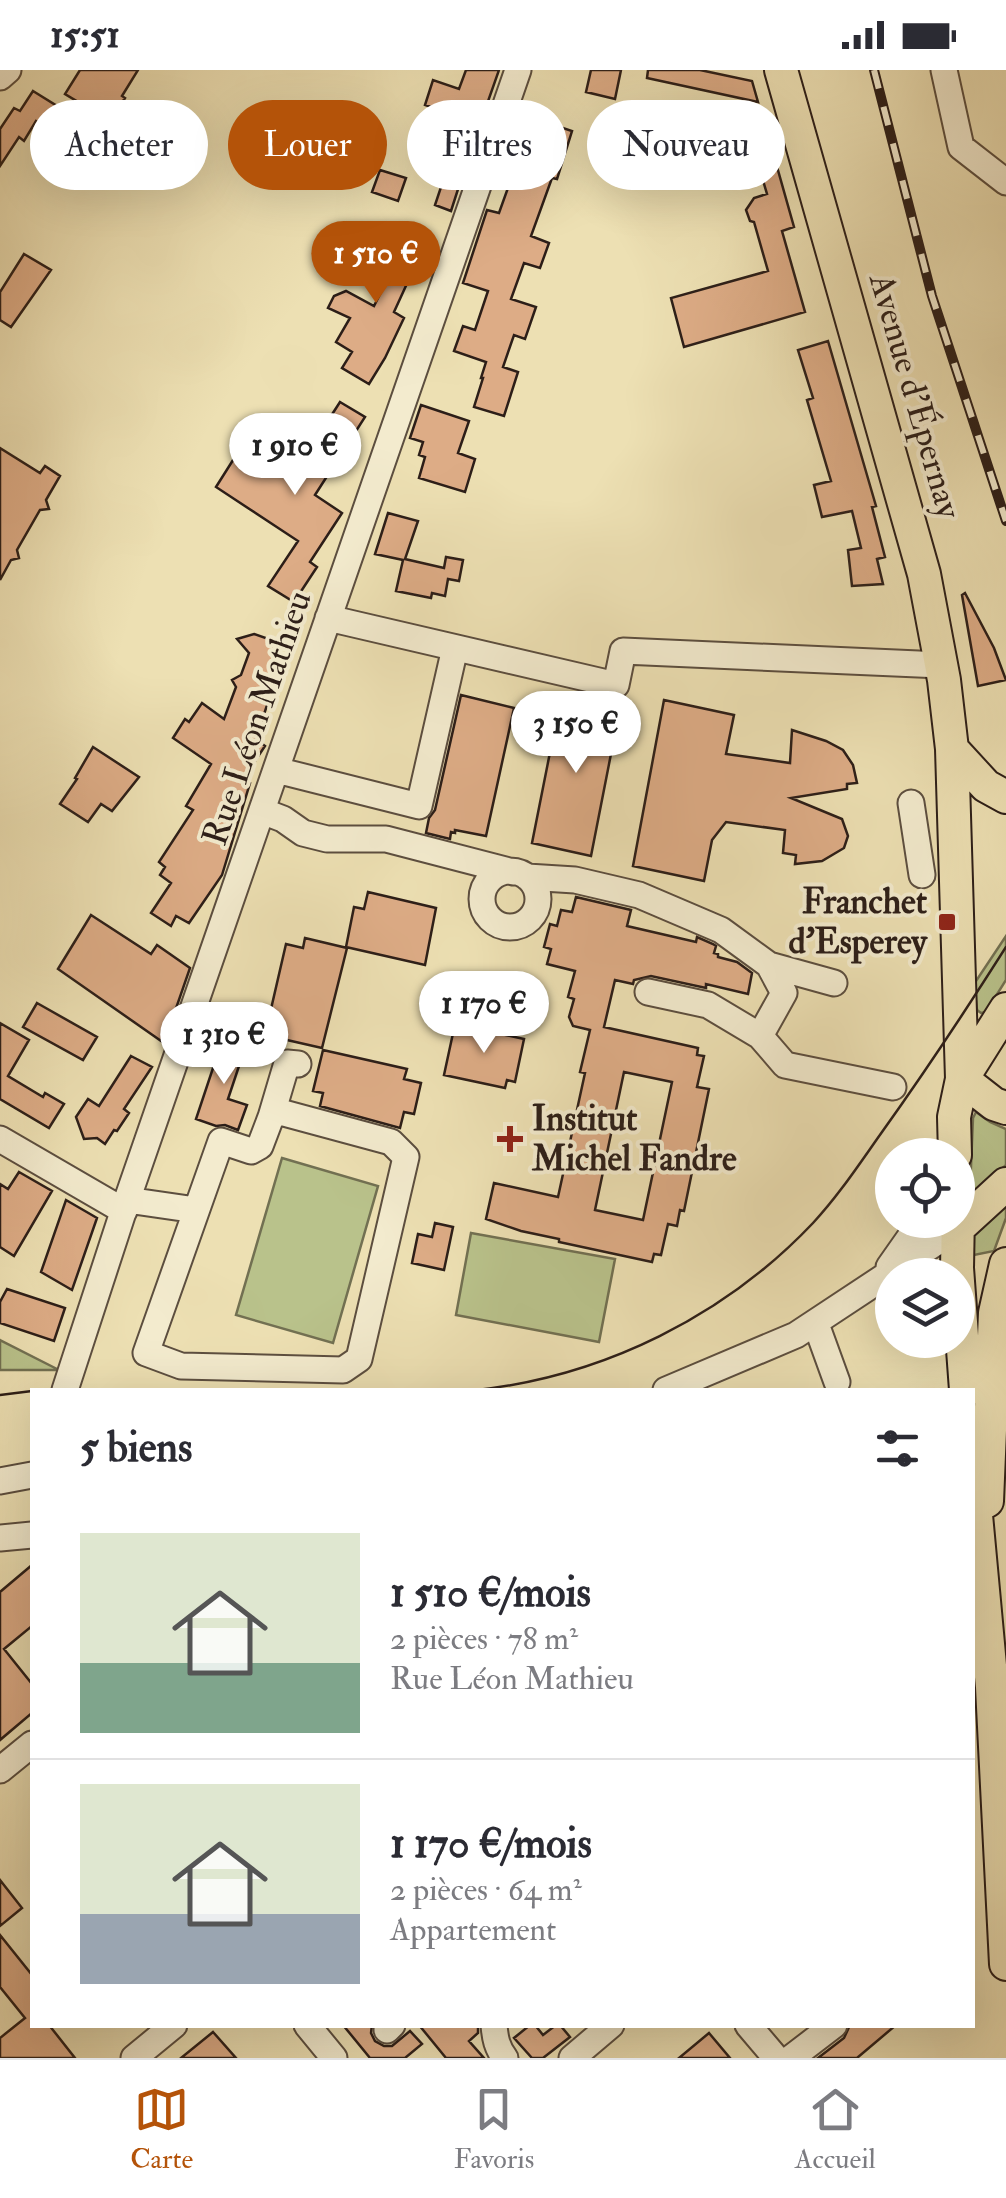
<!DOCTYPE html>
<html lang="fr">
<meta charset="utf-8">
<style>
body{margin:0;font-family:"IM FELL Double Pica",serif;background:#f2f2f3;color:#2b2b33;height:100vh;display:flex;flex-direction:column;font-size:38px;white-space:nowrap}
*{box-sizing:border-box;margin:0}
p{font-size:32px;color:#7c7c81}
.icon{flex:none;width:55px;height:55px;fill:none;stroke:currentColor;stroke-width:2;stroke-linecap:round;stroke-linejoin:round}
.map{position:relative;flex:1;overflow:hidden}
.side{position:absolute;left:30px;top:1318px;width:945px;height:640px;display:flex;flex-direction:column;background:#fff;border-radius:0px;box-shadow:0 10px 40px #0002}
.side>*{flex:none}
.top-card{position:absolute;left:30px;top:30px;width:948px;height:90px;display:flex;gap:20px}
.controls{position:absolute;left:875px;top:1068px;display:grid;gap:20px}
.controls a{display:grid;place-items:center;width:100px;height:100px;border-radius:50%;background:#fff;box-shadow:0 10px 40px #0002;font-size:50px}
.price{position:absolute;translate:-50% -85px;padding:0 22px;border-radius:35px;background:#fff;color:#222;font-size:32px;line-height:65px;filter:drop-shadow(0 2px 5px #0008)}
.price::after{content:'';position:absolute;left:50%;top:60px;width:30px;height:22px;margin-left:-15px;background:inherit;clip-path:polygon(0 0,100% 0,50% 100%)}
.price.on{background:#b45309;color:#fff}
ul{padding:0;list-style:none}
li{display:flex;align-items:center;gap:30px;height:250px;padding:0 50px}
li+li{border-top:2px solid #e1e1e2}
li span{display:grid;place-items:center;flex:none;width:280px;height:200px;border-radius:0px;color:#555}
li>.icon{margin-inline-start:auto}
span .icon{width:120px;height:120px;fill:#fffc;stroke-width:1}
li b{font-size:42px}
h2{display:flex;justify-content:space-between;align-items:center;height:120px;padding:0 50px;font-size:42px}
.tag{padding:0 35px;border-radius:45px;background:#fff;box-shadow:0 10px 40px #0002;font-size:35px;line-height:90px}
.tag.on{background:#b45309;color:#fff}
.status{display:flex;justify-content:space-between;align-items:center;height:70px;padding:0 50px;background:#fff;direction:ltr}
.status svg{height:28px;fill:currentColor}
.tabs{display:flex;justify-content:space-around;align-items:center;height:140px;border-top:2px solid #e1e1e2;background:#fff;font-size:28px;color:#7c7c81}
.tabs a{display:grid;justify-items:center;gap:5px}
.tabs .on{color:#b45309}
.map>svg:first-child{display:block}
.green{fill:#b9c28b;stroke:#727052;stroke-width:2.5}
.building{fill:#ddac86;stroke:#2c1e18;stroke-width:2.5;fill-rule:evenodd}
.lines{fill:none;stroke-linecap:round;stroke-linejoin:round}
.minor-casing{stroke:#5c4e3f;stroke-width:29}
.major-casing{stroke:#2c1e18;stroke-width:36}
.minor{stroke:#f3ebce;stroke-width:25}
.major{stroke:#ede0b3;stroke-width:32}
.tram{stroke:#2c1e18;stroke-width:2.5}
.rail-casing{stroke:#2c1e18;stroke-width:10}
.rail{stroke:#f3ebce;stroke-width:6;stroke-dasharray:19;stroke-linecap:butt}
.poi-dot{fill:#8f2418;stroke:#f3ebce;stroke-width:4}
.labels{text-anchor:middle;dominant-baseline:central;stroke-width:8;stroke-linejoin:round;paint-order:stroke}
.street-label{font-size:35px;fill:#2c1e18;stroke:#f3ebce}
.poi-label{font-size:35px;font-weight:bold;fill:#2c1e18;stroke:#f3ebce;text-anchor:end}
</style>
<div class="status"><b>15:51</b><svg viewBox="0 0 49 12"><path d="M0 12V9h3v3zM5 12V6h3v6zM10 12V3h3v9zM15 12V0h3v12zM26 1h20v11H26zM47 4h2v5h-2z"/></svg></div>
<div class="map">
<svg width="1006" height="1988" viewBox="0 0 1006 1988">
<rect width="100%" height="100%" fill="#ede0b3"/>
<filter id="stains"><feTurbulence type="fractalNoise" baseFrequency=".002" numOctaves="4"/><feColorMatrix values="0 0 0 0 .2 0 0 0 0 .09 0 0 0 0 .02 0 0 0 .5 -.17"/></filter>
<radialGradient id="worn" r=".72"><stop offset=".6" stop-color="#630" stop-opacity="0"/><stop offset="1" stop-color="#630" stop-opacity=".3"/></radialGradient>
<path class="green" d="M 1006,866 L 1006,910 L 986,942 L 981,943 L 977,940 L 974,914 Z
M 976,1042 L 990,1052 L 1006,1059 L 1006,1095 L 974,1126 L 970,1120 L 973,1048 Z
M 282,1088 L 378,1116 L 333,1273 L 236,1245 Z
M 1002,1138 L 1006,1138 L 1006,1148 L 994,1181 L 969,1186 L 973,1160 Z
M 471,1163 L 615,1189 L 599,1272 L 456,1245 Z
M 0,1270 L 59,1300 L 0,1300 Z"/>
<path class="building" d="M 80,0 L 138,0 L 122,26 L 125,28 L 110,51 L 65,24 Z
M 466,0 L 499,0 L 472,77 L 450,69 L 458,46 L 425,35 L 433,10 L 459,19 Z
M 591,0 L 621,0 L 615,29 L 586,22 Z
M 648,0 L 700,0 L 752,11 L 758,32 L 647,8 Z
M 33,21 L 57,36 L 44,56 L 36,51 L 24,71 L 19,67 L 0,96 L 0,59 L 14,38 L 20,41 Z
M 761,40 L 794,157 L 782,161 L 805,242 L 684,277 L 671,228 L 768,201 L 754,152 L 750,151 L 746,140 L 754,128 L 767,124 L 756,87 L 725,95 L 714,54 Z
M 533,48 L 572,61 L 557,109 L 552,108 L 531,166 L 549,173 L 540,198 L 524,193 L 511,229 L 536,237 L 525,269 L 514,265 L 503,297 L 518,302 L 504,346 L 474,337 L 483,308 L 481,308 L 486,292 L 454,281 L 463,256 L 475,260 L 488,221 L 463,213 L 487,140 L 499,143 Z
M 352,49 L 376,58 L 368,82 L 343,74 Z
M 380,100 L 406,108 L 398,131 L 372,122 Z
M 444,108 L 460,113 L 451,141 L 435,135 Z
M 378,153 L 404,162 L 400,174 L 422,182 L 414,208 L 410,207 L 394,242 L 404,248 L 385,288 L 369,314 L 342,298 L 352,282 L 336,272 L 350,248 L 328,238 L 334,226 L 346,221 L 374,236 L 392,200 L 365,191 Z
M 24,184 L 51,200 L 11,257 L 0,250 L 0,222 Z
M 828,271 L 876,436 L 872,437 L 885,487 L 877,489 L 883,514 L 852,516 L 848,480 L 861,478 L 852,441 L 822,447 L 814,415 L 831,411 L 807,330 L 813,328 L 798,280 Z
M 340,332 L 365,347 L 315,425 L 342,443 L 310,492 L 317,497 L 294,532 L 268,516 L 298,471 L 216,417 L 240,379 L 294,412 L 325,362 L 322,360 Z
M 421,335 L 469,351 L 458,383 L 475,389 L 465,422 L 419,408 L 425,387 L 419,385 L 423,372 L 410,368 Z
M 0,378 L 40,403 L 45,396 L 60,406 L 46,430 L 49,439 L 40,440 L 17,480 L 19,488 L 11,490 L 0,510 Z
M 388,443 L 418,451 L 405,489 L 444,498 L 446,487 L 463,490 L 459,511 L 448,509 L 445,526 L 432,523 L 431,528 L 396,521 L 403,490 L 375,484 Z
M 965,523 L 994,578 L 1006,610 L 978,616 L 962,525 Z
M 254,564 L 280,573 L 266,613 L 263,627 L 269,629 L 256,669 L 265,676 L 243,709 L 250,713 L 222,805 L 189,853 L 176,846 L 171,856 L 151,843 L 171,813 L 160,805 L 165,797 L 159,792 L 193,740 L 186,736 L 211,694 L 173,668 L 185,649 L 189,652 L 202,633 L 224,649 L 236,617 L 232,610 L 241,605 L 249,583 L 237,569 Z
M 461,625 L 514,638 L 486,766 L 455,760 L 455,763 L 451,762 L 450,769 L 426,763 L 429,748 L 435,740 Z
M 561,627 L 620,638 L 591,786 L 532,773 Z
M 664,630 L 734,645 L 726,684 L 790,693 L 792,660 L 826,671 L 843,680 L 853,695 L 857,713 L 847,714 L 847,719 L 791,728 L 842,749 L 848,766 L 844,778 L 822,791 L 795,794 L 796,785 L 783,783 L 785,760 L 726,752 L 712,770 L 704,811 L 633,796 Z
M 93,677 L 139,707 L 112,741 L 101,734 L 88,752 L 60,734 L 77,709 L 75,708 Z
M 368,822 L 436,838 L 425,895 L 346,877 L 354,837 L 364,839 Z
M 576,827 L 631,840 L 627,856 L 696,872 L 697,867 L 713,874 L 716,876 L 714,883 L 718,884 L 718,887 L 737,892 L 752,903 L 748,924 L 706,914 L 706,918 L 651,906 L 634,910 L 633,914 L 615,910 L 604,957 L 698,978 L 697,985 L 704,986 L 697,1017 L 709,1019 L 684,1141 L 680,1140 L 677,1156 L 668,1154 L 661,1185 L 654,1184 L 652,1192 L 559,1172 L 559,1169 L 521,1161 L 486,1149 L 494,1113 L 558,1127 L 585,1003 L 580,1002 L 590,960 L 573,956 L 569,947 L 574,929 L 568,927 L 575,901 L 547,894 L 551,879 L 544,877 L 550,854 L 557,856 L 561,840 L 572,842 ZM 624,1002 L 672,1012 L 643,1150 L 595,1140 Z
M 91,845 L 151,884 L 157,875 L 190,898 L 164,973 L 58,899 Z
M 305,868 L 347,878 L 322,978 L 265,965 L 286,874 L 303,878 Z
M 37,933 L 97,967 L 83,990 L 23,957 Z
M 0,953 L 29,970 L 8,1006 L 43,1027 L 45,1023 L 64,1034 L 49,1058 L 0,1029 Z
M 455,954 L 524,969 L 515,1012 L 507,1010 L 505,1018 L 444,1005 Z
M 224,965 L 247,972 L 228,1029 L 247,1035 L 238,1060 L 225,1055 L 216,1056 L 196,1049 Z
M 323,980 L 407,999 L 404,1009 L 421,1013 L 414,1044 L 404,1042 L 400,1058 L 320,1036 L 323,1023 L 313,1021 Z
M 131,986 L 152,997 L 124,1039 L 129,1043 L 117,1061 L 114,1060 L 105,1074 L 97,1068 L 84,1069 L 76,1047 L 88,1029 L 99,1036 Z
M 19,1102 L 52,1121 L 14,1186 L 0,1177 L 0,1114 L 8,1119 Z
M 66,1130 L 97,1148 L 72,1220 L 41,1202 Z
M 435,1153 L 453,1157 L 444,1200 L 412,1193 L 418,1164 L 432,1167 Z
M 7,1219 L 65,1238 L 54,1271 L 0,1253 L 0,1232 Z
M 32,1495 L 32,1556 L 4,1579 L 32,1614 L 32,1643 L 0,1670 L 0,1522 Z
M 0,1810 L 22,1838 L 0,1856 Z
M 0,1865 L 32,1905 L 32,1955 L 49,1955 L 75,1988 L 0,1988 L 0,1968 L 25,1948 L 0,1917 Z
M 343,1955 L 372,1955 L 371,1963 L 375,1971 L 384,1976 L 392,1976 L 410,1961 L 422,1974 L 405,1988 L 370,1988 Z
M 419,1955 L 478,1955 L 478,1963 L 469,1971 L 484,1988 L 446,1988 Z
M 530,1955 L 535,1955 L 543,1965 L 556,1955 L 560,1955 L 570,1967 L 543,1988 L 532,1988 L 514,1968 Z
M 850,1955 L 896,1955 L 857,1988 L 818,1988 L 844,1968 Z
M 213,1962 L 236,1988 L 181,1988 Z
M 709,1963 L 730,1988 L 679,1988 Z"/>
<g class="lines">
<defs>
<path id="minor" d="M 944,0 L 961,77 L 1006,112
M 0,7 L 8,0
M 328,548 L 616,615 L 623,581 L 941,595
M 276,700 L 419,736 L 455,578
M 911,733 L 922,805
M 262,741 L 283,749 L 303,763 L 327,769 L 386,769 L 513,802
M482 829a28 28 0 1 1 56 0a28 28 0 1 1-56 0Z
M 527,807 L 575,810 L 639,825 L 721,860 L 769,895 L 784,923 L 760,966 L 785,995 L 893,1017
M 769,895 L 834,913
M 648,922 L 708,935 L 760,966
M 280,1042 L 391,1072 L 406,1087 L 359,1289 L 343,1300 L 181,1296 L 146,1283 L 221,1071 L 251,1081 L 260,1076 L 271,1047 Z
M 271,1047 L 287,993 L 298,994
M 0,1069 L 124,1141
M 127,1130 L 196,1140
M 889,1197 L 922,1150
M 816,1254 L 837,1312
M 65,1320 L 127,1130 L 518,0
M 666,1320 L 796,1265 L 958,1158
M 0,1411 L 32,1405
M 0,1468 L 32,1465
M 0,1700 L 32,1674
M 307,1955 L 334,1988
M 494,1955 C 495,1968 497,1978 505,1988
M 748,1955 L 776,1988
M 387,1960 L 392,1955
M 134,1988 L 174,1955
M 572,1988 L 611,1955
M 791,1988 L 834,1955"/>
<path id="major" d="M 781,0 L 924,504 L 944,610 L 952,679 L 962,1009 L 954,1047 L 955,1085
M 952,679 L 986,716 L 1006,727
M 962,1009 L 1006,939
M 962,1009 L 994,1034 L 1006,1038
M 958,1144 L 957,1198 L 966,1320
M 958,1158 L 1006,1114
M 972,1402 L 992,1617 L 1006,1894
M 987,1431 L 995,1243 L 1006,1194"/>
</defs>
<use href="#minor" class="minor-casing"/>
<use href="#major" class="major-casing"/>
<use href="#minor" class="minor"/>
<use href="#major" class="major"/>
<path class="tram" d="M 47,1320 L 123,1320
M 477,1320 C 604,1306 725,1246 813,1153 C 839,1125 860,1093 882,1062 C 925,1002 966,940 1006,877
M 0,1325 L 32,1321"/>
<defs>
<path id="rail" d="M 874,0 L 932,226 L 1006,451"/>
</defs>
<use href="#rail" class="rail-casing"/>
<use href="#rail" class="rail"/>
</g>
<g class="poi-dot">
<rect x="937" y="842" width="20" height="20" rx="5"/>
<path d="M505 1054h10v10h10v10h-10v10h-10v-10h-10v-10h10z"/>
</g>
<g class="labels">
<g class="street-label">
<text transform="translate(915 326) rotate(74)">Avenue d'Épernay</text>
<text transform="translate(257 648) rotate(-71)">Rue Léon Mathieu</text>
</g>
<g class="poi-label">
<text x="927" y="832">Franchet<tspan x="927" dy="40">d'Esperey</tspan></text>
<text x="532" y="1049" text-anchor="start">Institut<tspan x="532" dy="40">Michel Fandre</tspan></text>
</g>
</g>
<rect width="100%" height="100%" filter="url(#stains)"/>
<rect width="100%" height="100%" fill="url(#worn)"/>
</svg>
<div class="controls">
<a><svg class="icon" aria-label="locate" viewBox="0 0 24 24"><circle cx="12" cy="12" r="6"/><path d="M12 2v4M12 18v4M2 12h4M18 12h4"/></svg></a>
<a><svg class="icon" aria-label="layers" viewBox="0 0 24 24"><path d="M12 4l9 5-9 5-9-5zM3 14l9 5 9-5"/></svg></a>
</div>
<b class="price on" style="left:376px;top:236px">1 510 €</b>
<b class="price" style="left:295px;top:428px">1 910 €</b>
<b class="price" style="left:576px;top:706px">3 150 €</b>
<b class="price" style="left:484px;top:986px">1 170 €</b>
<b class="price" style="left:224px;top:1017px">1 310 €</b>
<div class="top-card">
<a class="tag">Acheter</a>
<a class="tag on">Louer</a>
<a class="tag">Filtres</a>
<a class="tag">Nouveau</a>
</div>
<section class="side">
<h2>5 biens<svg class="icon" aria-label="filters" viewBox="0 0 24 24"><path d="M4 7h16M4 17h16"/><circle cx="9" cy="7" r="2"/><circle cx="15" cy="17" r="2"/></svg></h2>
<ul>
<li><span style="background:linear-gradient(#dfe7d0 65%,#7fa58c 0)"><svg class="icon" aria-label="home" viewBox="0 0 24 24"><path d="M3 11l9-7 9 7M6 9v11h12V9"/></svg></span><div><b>1 510 €/mois</b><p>2 pièces · 78 m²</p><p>Rue Léon Mathieu</p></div></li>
<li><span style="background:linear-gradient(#dfe7d0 65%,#9aa5b1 0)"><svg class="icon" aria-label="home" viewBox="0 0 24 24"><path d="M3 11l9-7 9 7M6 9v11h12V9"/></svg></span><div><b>1 170 €/mois</b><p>2 pièces · 64 m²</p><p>Appartement</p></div></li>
</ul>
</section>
</div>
<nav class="tabs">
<a class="on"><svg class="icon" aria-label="map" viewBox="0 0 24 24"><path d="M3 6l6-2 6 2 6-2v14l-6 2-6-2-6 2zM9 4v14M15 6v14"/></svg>Carte</a>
<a><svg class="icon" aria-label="saved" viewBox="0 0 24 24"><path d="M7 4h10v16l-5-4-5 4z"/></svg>Favoris</a>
<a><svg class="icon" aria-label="home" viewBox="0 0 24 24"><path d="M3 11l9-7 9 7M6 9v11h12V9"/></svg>Accueil</a>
</nav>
